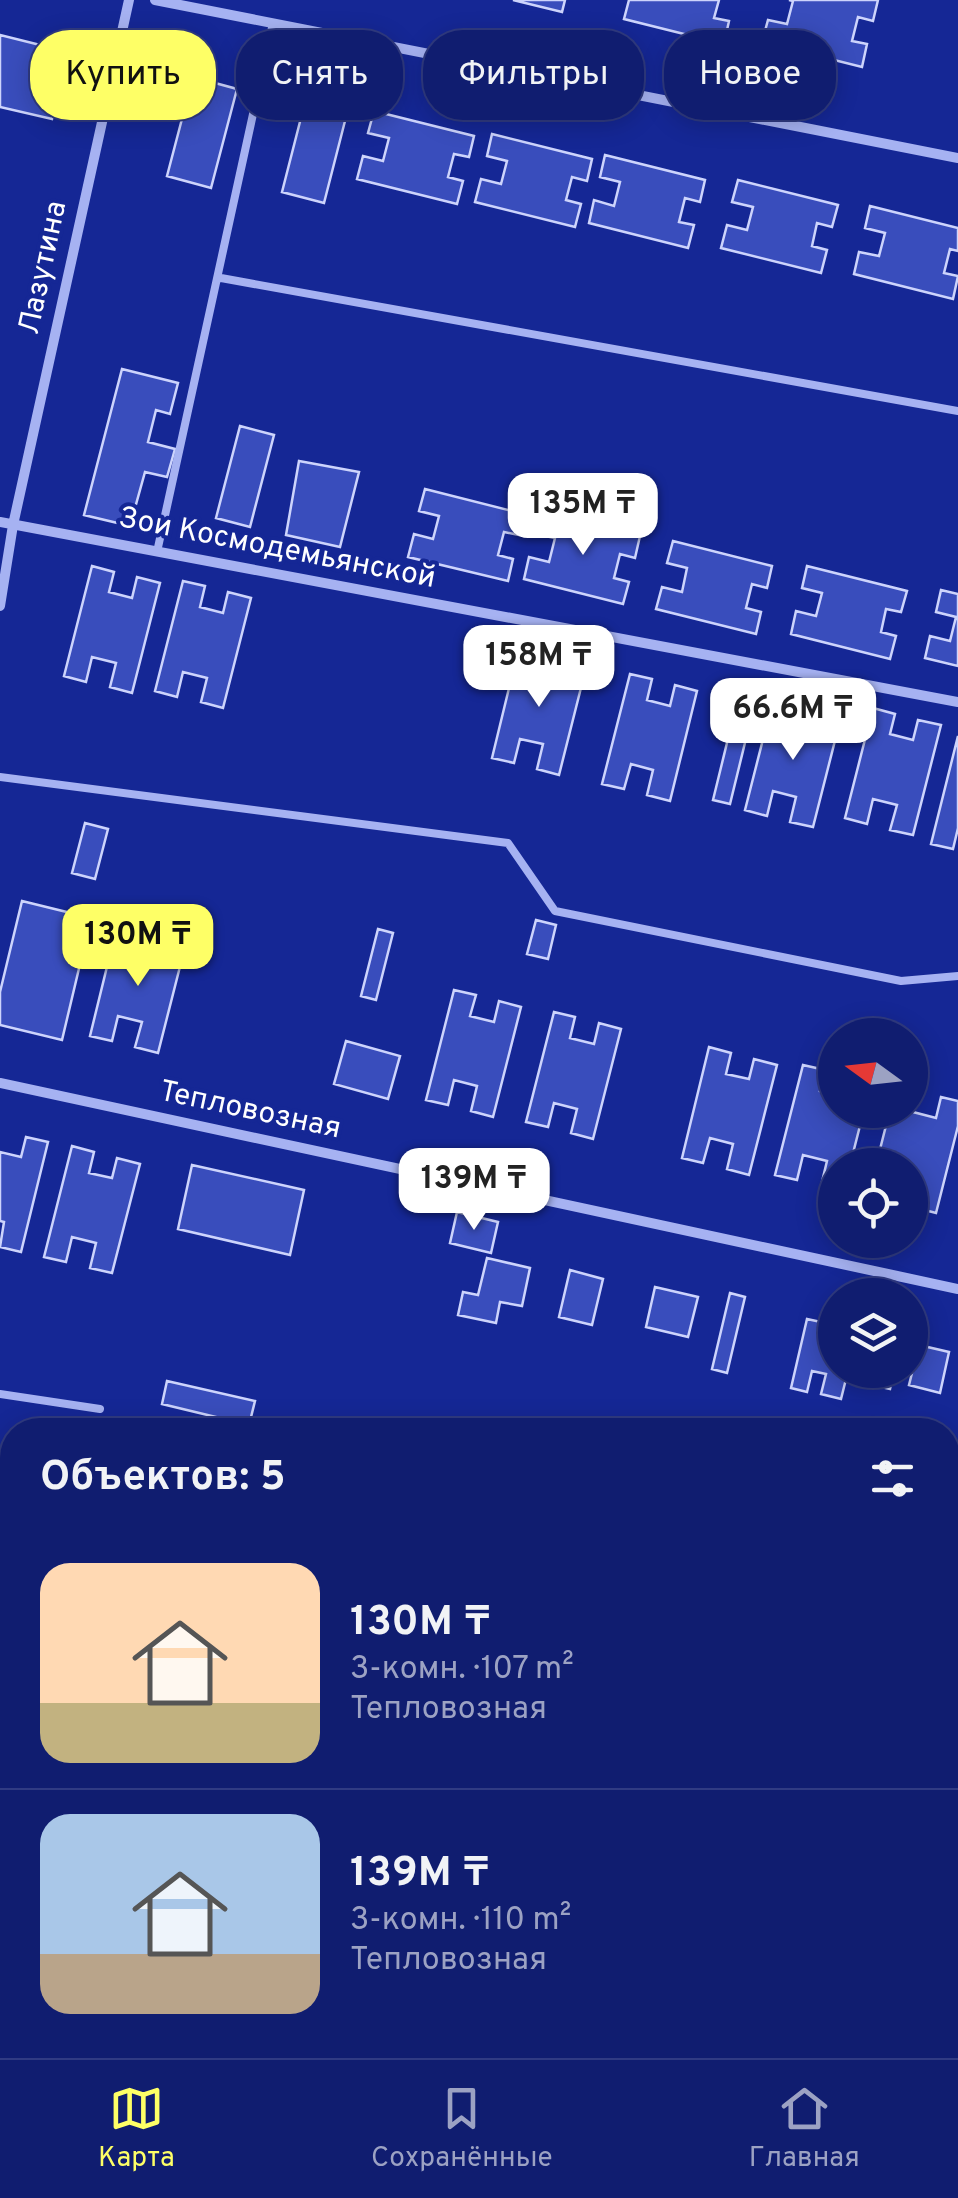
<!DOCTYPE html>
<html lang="ru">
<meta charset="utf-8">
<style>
body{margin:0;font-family:Overpass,sans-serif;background:#192675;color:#f1f3f6;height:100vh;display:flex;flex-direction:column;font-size:38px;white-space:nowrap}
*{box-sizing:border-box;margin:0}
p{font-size:32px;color:#9ca2c3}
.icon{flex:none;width:55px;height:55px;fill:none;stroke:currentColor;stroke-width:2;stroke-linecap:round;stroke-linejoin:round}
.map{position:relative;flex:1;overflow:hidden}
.details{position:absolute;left:0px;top:1418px;width:960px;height:642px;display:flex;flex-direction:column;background:#101d70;border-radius:40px 40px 0 0;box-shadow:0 5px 25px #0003,0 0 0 2px #303b83}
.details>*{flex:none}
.guide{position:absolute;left:30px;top:30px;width:900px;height:90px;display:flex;gap:20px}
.needle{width:65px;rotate:285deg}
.tools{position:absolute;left:818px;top:1018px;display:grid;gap:20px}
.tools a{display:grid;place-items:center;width:110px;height:110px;border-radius:50%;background:#101d70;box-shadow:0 5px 25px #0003,0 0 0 2px #303b83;font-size:50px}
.price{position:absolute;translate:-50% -85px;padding:0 22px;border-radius:20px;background:#fff;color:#222;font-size:32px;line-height:65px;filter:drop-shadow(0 2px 5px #0008)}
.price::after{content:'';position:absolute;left:50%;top:60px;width:30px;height:22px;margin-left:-15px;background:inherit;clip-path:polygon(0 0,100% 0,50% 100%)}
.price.selected{background:#feff66;color:#111}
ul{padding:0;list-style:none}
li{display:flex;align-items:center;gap:30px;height:250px;padding:0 40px}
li+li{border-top:2px solid #303b83}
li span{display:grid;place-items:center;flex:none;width:280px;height:200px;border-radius:30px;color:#555}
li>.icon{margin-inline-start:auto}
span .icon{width:120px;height:120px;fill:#fffc;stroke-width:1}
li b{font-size:42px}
h2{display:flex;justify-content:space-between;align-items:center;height:120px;padding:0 40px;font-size:42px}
.pill{padding:0 35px;border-radius:40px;background:#101d70;box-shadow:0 5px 25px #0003,0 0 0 2px #303b83;font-size:35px;line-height:90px}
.pill.selected{background:#feff66;color:#111}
.dock{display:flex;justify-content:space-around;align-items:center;height:140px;border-top:2px solid #303b83;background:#101d70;font-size:28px;color:#9ca2c3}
.dock a{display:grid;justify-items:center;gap:5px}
.dock .selected{color:#feff66}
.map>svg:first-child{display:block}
.building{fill:#394dbc;stroke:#cdd4fc;stroke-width:2.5}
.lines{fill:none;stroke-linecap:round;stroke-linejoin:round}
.service{stroke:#a6b2f2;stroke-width:8}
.minor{stroke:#a6b2f2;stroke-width:10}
.labels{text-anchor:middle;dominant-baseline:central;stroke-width:8;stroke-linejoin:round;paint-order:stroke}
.street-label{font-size:30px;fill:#fff;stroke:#152795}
</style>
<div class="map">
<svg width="958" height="2058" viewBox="0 0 958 2058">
<rect width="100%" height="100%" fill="#152795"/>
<path class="building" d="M 513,0 L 565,0 L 562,12 Z
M 629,0 L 719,0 L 714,18 L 729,21 L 724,44 L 624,19 Z
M 789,0 L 878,0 L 873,21 L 858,17 L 852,41 L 867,44 L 862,67 L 762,42 L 768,20 L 787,24 L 793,1 Z
M 0,35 L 68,52 L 63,73 L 48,70 L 42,93 L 57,97 L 52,119 L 0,107 Z
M 193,77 L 237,89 L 211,188 L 167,176 Z
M 303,110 L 345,121 L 324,203 L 282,192 Z
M 374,111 L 474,136 L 469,157 L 454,154 L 448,177 L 463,181 L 457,204 L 357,179 L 363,156 L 383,161 L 389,138 L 368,133 Z
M 492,134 L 592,159 L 587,181 L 572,177 L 566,200 L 581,204 L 575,227 L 475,202 L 481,179 L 501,184 L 507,161 L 487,156 Z
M 605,155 L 705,180 L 700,202 L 685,198 L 679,222 L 694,225 L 688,248 L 589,223 L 594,200 L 614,206 L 620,182 L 600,177 Z
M 738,180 L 838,205 L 832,227 L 817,223 L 812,246 L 827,250 L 821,273 L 721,248 L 727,225 L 747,230 L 753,207 L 732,202 Z
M 870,206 L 958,228 L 958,251 L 950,249 L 944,273 L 958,276 L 953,299 L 854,274 L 859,252 L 879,256 L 885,233 L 865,228 Z
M 122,369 L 178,383 L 170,414 L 156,410 L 148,442 L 175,449 L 167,477 L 145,472 L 130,526 L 84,515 Z
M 240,426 L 274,435 L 250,527 L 216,518 Z
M 299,461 L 359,472 L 340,547 L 286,535 Z
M 425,489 L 524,514 L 519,535 L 504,532 L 498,555 L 513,559 L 508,581 L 408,557 L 414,534 L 433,539 L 439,516 L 419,511 Z
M 540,511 L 640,536 L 635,558 L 620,554 L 614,578 L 629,582 L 623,604 L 524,579 L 529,557 L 549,562 L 555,538 L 535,534 Z
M 673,541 L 772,566 L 767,588 L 752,584 L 746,608 L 761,612 L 756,634 L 656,609 L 662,587 L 682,592 L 687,568 L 667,563 Z
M 92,566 L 114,572 L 109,592 L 132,598 L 137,577 L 160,583 L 132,693 L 110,687 L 116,663 L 92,657 L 86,682 L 64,676 Z
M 807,566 L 907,591 L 901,612 L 886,609 L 881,632 L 896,636 L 890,659 L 791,634 L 796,611 L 816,616 L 822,593 L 802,588 Z
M 183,581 L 205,586 L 200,607 L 223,613 L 228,592 L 251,598 L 223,708 L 201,702 L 207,678 L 183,672 L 177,697 L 155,691 Z
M 941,590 L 958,594 L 958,666 L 925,658 L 930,636 L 950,641 L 956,617 L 936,612 Z
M 519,647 L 541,653 L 536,674 L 559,679 L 565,659 L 587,664 L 559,775 L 537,769 L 543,744 L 520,739 L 514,763 L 492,758 Z
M 630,674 L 652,679 L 647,700 L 670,706 L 675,685 L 697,691 L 670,801 L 647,795 L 653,770 L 631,764 L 624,789 L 602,784 Z
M 773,700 L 795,706 L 790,726 L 813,732 L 818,712 L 841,717 L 813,827 L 790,822 L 796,797 L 773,791 L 767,816 L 745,810 Z
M 737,702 L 754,706 L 730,804 L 713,800 Z
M 873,708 L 895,714 L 890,734 L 913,740 L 918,720 L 941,725 L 913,835 L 890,830 L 897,805 L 873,799 L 867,824 L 845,818 Z
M 958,736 L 958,828 L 953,849 L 931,844 Z
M 85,823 L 108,829 L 95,879 L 72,873 Z
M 22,901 L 91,918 L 62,1040 L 0,1025 L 0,992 Z
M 536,920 L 556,925 L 548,959 L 527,954 Z
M 117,926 L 140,931 L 135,952 L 158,958 L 163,937 L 186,943 L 158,1053 L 135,1047 L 142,1022 L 118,1016 L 112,1041 L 90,1036 Z
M 378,929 L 393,933 L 376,1000 L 361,996 Z
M 454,990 L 476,995 L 470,1016 L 494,1022 L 499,1001 L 521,1007 L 493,1117 L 471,1111 L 477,1086 L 454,1080 L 448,1105 L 426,1100 Z
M 554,1012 L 575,1017 L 570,1038 L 594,1044 L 599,1023 L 621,1029 L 593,1139 L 571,1133 L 577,1109 L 554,1103 L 548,1127 L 526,1122 Z
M 346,1041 L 400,1056 L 388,1099 L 334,1084 Z
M 709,1047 L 731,1053 L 726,1074 L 749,1079 L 754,1059 L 777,1065 L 749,1175 L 727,1169 L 733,1144 L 710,1138 L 703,1163 L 682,1158 Z
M 803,1065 L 825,1070 L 820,1091 L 835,1095 L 835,1110 L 864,1110 L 850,1165 L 835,1165 L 835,1190 L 821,1186 L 827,1161 L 803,1155 L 797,1180 L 775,1175 Z
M 910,1089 L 918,1091 L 913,1112 L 936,1118 L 941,1097 L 958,1101 L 958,1126 L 936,1213 L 913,1207 L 920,1183 L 910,1180 L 910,1165 L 876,1165 L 890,1110 L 910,1110 Z
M 26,1137 L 48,1142 L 21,1252 L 0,1247 L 4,1222 L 0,1221 L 0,1152 L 21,1157 Z
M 72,1146 L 94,1152 L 89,1173 L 112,1178 L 117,1158 L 140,1164 L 112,1273 L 90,1268 L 96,1243 L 72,1237 L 66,1262 L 44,1257 Z
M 192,1165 L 304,1190 L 290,1255 L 178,1229 Z
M 457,1212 L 498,1222 L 491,1253 L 450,1243 Z
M 487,1258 L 530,1268 L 522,1306 L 500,1302 L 496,1323 L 458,1315 L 463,1292 L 478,1295 Z
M 570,1270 L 603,1279 L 592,1325 L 559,1317 Z
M 655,1287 L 698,1297 L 688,1337 L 646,1327 Z
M 730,1293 L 745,1297 L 727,1373 L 712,1369 Z
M 807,1319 L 835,1325 L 835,1370 L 894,1370 L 890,1389 L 846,1379 L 841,1399 L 821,1394 L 826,1374 L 812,1371 L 807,1392 L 791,1388 Z
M 919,1345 L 949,1352 L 940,1393 L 909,1385 Z
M 167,1381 L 255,1401 L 249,1425 L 162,1404 Z
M 12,1470 L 12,1562 L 11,1569 L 0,1566 L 0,1519 Z
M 12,1698 L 12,1738 L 3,1736 Z
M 0,1911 L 12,1914 L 12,2009 L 0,2006 L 5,1981 L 0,1980 Z
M 958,1984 L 958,2042 L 948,2039 Z
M 279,2048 L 302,2048 L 299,2058 L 277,2052 Z
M 327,2048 L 350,2048 L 348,2058 L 324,2058 Z
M 422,2048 L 494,2048 L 491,2058 L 419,2058 Z
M 555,2048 L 627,2048 L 624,2058 L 552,2058 Z
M 723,2048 L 770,2053 L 771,2048 L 795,2048 L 792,2058 L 720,2058 Z"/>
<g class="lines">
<path class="service" d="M 221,278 L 958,411
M 157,552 L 273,23
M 0,777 L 508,843 L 555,911 L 901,981 L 958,976
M 0,1394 L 100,1409
M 194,2058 L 196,2048"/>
<path class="minor" d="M 155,0 L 958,158
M 0,522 L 958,702
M 0,606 L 13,525 L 129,0
M 0,1083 L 958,1289
M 0,1595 L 12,1598
M 948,1709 L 958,1652
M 0,2041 L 12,2043
M 36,2048 L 93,2058
M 883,2058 L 885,2048"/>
</g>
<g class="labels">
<g class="street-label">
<text transform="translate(44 268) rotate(-78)">Лазутина</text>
<text transform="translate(277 549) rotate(11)">Зои Космодемьянской</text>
<text transform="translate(250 1111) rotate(12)">Тепловозная</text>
</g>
</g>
</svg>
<div class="tools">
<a><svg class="needle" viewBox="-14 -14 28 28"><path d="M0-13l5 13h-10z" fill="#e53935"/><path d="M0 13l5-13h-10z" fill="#9ca2c3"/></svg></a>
<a><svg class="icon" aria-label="locate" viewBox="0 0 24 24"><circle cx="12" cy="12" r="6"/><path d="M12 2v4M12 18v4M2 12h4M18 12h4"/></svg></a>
<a><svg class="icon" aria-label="layers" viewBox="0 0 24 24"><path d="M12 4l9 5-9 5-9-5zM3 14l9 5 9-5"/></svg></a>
</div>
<b class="price" style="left:583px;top:558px">135M ₸</b>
<b class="price" style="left:539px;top:710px">158M ₸</b>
<b class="price" style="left:793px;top:763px">66.6M ₸</b>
<b class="price selected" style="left:138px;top:989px">130M ₸</b>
<b class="price" style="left:474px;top:1233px">139M ₸</b>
<div class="guide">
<a class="pill selected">Купить</a>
<a class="pill">Снять</a>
<a class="pill">Фильтры</a>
<a class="pill">Новое</a>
</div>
<section class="details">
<h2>Объектов: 5<svg class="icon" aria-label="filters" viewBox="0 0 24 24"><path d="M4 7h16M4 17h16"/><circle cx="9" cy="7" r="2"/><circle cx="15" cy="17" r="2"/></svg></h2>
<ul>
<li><span style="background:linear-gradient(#ffd9b3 70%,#c2b280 0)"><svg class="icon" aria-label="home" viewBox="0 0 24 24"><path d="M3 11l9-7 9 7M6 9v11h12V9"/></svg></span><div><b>130M ₸</b><p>3-комн. · 107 m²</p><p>Тепловозная</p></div></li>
<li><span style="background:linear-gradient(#a9c7e8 70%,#b9a48a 0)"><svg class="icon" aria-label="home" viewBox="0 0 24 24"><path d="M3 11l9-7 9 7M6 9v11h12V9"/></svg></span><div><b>139M ₸</b><p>3-комн. · 110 m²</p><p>Тепловозная</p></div></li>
</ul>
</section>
</div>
<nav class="dock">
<a class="selected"><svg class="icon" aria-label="map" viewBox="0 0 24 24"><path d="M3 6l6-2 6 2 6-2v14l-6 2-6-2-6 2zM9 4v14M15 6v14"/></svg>Карта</a>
<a><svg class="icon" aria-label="saved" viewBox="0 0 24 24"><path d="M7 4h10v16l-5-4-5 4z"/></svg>Сохранённые</a>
<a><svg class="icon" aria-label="home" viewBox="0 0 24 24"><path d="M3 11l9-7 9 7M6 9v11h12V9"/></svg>Главная</a>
</nav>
